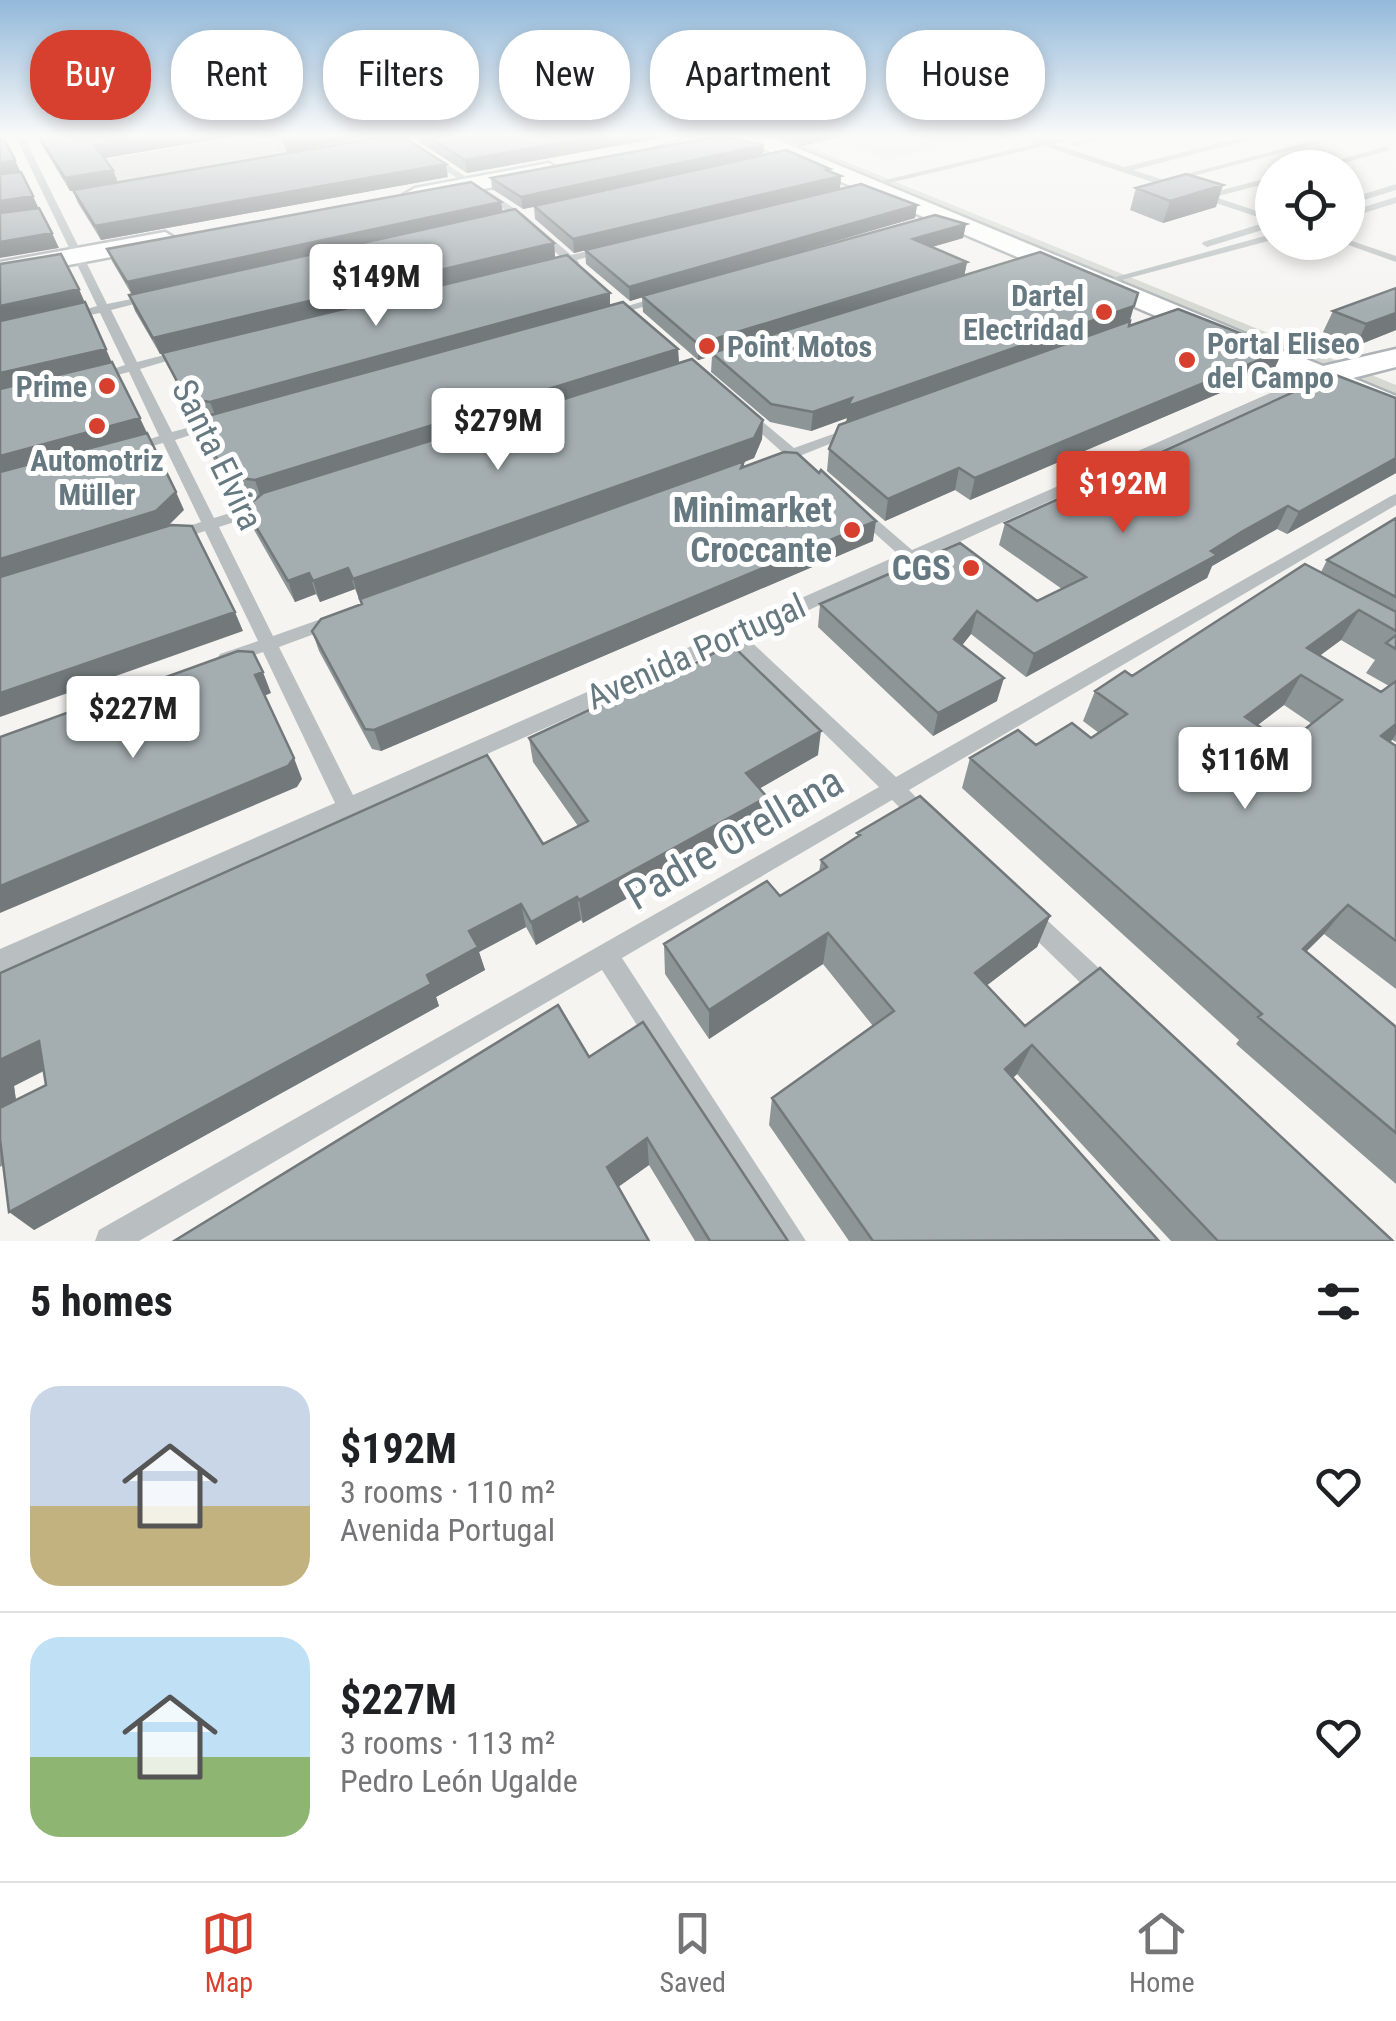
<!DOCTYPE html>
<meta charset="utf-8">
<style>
body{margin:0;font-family:"Roboto Condensed",sans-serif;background:#f6f6f6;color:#202124;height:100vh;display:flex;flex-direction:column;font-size:38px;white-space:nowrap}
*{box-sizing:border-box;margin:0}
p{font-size:32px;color:#757577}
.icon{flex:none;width:55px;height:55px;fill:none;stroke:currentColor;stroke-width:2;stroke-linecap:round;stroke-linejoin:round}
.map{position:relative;height:1241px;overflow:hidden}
.panel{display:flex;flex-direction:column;background:#fff;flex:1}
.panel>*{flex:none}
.banner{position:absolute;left:30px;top:30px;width:1338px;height:90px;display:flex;gap:20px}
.fabs{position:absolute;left:1255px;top:150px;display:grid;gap:20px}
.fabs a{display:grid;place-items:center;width:110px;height:110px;border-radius:50%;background:#fff;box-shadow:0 5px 15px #0003;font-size:50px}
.price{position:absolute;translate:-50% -85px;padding:0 22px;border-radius:10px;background:#fff;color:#222;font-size:32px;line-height:65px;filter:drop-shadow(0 2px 5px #0008)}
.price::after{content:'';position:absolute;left:50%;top:60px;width:30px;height:22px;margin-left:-15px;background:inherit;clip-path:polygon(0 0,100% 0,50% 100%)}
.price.current{background:#d7402f;color:#fff}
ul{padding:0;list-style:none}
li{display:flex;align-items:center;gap:30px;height:250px;padding:0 30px}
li+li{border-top:2px solid #e0e0e0}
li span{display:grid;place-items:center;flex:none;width:280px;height:200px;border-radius:30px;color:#555}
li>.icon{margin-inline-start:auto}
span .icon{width:120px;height:120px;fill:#fffc;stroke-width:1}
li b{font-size:42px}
h2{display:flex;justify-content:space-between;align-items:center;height:120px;padding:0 30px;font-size:42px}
.chip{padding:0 35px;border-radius:40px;background:#fff;box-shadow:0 5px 15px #0003;font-size:35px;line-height:90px}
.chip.current{background:#d7402f;color:#fff}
.menu{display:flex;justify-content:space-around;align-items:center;height:140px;border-top:2px solid #e0e0e0;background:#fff;font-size:28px;color:#757577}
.menu a{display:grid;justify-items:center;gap:5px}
.menu .current{color:#d7402f}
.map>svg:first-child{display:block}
.built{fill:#e5e6e5}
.green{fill:#d5d9d1}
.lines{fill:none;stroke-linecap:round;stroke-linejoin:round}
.major-casing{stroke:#adb3b6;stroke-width:5}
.path{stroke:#b4b8ba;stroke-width:2.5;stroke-dasharray:2.5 2.5;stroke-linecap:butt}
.minor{fill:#b9bfc1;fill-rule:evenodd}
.major{fill:#fff;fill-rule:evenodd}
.wall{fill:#8d9597;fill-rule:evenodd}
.shaded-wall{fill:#73797b;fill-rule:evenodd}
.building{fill:#a4adb0;stroke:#73797b;stroke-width:2.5;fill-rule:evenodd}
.poi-dot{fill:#d7402f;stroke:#fff;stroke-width:4}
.labels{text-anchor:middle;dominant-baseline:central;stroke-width:10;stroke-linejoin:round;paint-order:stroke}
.far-poi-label{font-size:30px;font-weight:bold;fill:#667880;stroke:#fff;text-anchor:end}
.street-label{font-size:35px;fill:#667880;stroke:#fff}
.poi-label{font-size:35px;font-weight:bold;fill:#667880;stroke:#fff;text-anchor:end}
.near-street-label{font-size:42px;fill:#667880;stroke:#fff}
</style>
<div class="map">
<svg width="1396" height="1241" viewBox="0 0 1396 1241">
<rect width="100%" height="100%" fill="#f5f4f1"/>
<path class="built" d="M 898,135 L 963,135 L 958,137 L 968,141 L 887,160 L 848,145 Z"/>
<path class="green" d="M 250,135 L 383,137 L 120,185 L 102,160 Z
M 759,135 L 780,135 L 1396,385 L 1396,399 Z"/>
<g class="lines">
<defs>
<path id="major" d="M 700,135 L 766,135 L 1323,366 L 1396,349 L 1396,367 L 1353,378 L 1396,396 L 1396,418 L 740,139 L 666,154 L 656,148 Z
M 549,163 L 560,170 L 557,175 L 415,202 L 403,195 L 415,188 Z
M 165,232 L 178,240 L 174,245 L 0,278 L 0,262 Z"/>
</defs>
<use href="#major" class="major-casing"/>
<path class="path" d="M 272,135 L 282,153"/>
<path class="minor" d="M 15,135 L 23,135 L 107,304 L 156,294 L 162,297 L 111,310 L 137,362 L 184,350 L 190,354 L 140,369 L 172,432 L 221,419 L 228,423 L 175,440 L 214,518 L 269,501 L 277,506 L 274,509 L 219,527 L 273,636 L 338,613 L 347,619 L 344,623 L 279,647 L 353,795 L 899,555 L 852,513 L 849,510 L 852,507 L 862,507 L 912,550 L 1316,373 L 1326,376 L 747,638 L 896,777 L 1391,496 L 1396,494 L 1396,505 L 909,790 L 936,818 L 933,824 C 916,830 904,811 892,800 L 622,958 L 806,1241 L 774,1241 L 602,970 L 139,1241 L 95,1241 L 99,1230 L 879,787 L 733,644 L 0,972 L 0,949 L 335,803 L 263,652 L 226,665 L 217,659 L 220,654 L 258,641 L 205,531 L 174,541 L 166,536 L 168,533 L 201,522 L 163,443 L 131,452 L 124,448 L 159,436 L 129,372 L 98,380 L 92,376 L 125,365 L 100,313 L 69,319 L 63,316 L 97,306 Z
M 392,135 L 402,135 L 523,214 L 571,255 L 606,247 L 611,250 L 577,260 L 579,263 L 574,266 L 567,263 L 545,266 L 545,262 L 562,258 L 517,218 Z
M 1014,135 C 1027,135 1039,141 1050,140 C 1063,139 1074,135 1087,135 L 1054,144 L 1124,167 L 1252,135 L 1267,135 L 1133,170 L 1164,180 L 1335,135 L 1346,136 L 1170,182 L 1206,194 L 1272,177 L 1272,182 L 1215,197 L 1272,216 L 1272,227 L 1207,247 L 1202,244 L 1203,242 L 1270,221 L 1044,146 L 860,190 L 856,187 L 1036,144 Z
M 1103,135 L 1118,135 L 1075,146 L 1071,144 Z
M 1387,146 L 1390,150 L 1326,168 L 1311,168 Z
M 1396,184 L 1396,190 L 1348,205 L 1348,199 Z
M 1396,197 L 1396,203 L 1348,218 L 1348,212 Z
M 1272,234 L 1272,240 L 1099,286 L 1094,283 Z
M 1349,240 L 1396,256 L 1396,262 L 1340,242 Z
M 664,295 L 670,298 L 668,300 L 607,317 L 601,314 Z
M 745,407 L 794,448 L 850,428 L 860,428 L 862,431 L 802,455 L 801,460 C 796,461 770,465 766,464 L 766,458 L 782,452 L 740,414 L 740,408 Z
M 1027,906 L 1035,909 L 1115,983 L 1118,991 L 1115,999 L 1106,1003 L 1097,999 L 1019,923 L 1015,916 L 1019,909 Z"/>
<use href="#major" class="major"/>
</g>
<path class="wall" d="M 36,135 L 241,135 L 104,158 L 113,170 L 118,183 L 448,177 L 101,240 L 78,203 L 73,191 L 70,191 ZM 135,139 L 109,144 L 108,143 L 109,142 Z
M 418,135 L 676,135 L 467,173 L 419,142 Z
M 776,135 L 850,135 L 801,146 Z
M 764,145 L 763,155 L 830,169 L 830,171 L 841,176 L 840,188 L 574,253 L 535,219 L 534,207 L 523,209 L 492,189 L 491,178 Z
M 1136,188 L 1216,207 L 1163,223 L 1130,210 Z
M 917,205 L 915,218 L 715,276 L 966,224 L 963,238 L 932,247 L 967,262 L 964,276 L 1130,321 L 1129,326 L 1274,370 L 970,500 L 955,490 L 885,521 L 827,471 L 829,449 L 846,422 L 847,418 L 811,431 L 770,422 L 711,372 L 712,356 L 698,360 L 643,312 L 642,297 L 630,301 L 586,264 L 585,250 Z
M 502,212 L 554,243 L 555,257 L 160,354 L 135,311 L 129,295 L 132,295 L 112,261 L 107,249 Z
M 1396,288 L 1396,330 L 1356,346 L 1323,332 L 1333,311 Z
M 610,293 L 610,305 L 678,349 L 679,363 L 763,420 L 762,439 L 754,458 L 744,462 L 744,467 L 873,541 L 381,751 L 372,749 L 319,651 L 312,631 L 362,604 L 355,589 L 320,602 L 316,594 L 295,602 L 253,528 L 245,508 L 257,498 L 234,494 L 203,441 L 197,423 L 209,416 L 191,413 L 162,353 Z
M 1396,398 L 1396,473 L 1287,534 L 1277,529 L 1212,566 L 1207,578 L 1026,677 L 971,634 L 962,645 L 997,701 L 933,736 L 818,627 L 820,604 L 1037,601 L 1062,589 L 999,545 L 1005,523 L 1104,498 L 1124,489 L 1131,466 Z
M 1396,518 L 1396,742 L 1392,740 L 1390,742 L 1396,746 L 1396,989 L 1324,934 L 1306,952 L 1396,1027 L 1396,1184 L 1236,1044 L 1239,1040 L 962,788 L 970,758 L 1036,745 L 1091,738 L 1099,733 L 1083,721 L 1095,691 L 1132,676 L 1321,572 L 1327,560 ZM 1341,640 L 1375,660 L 1366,673 L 1389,686 L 1381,692 L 1320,655 ZM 1284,705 L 1312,724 L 1286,744 L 1257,725 Z
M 660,682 L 818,755 L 760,788 L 767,797 L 766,821 L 583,923 L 581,920 L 536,945 L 526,927 L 479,952 L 485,970 L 436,997 L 439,1006 L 34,1230 L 3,1165 L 0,1167 L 0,973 L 543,844 L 578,826 L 533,762 L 529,738 ZM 44,1071 L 46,1085 L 16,1100 L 14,1086 Z
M 857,833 L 1050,916 L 1037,947 L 987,985 L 1025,1026 L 1393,1241 L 1171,1241 L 1017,1074 L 1013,1078 L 1156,1241 L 849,1241 L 769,1125 L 772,1098 L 873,1026 L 823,964 L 709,1039 L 665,974 L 664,944 L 780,896 L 819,872 L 821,860 L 857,837 Z
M 589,1057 L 788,1241 L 695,1241 L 649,1165 L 618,1187 L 174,1241 Z"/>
<path class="shaded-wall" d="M 99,135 L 241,135 L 100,159 L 95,146 ZM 143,139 L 105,145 L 109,142 Z
M 310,135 L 373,135 L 287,153 L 283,141 Z
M 606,135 L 676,135 L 467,173 L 465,160 Z
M 802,135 L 850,135 L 801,146 Z
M 764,145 L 763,156 L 523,209 L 521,197 Z
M 15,160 L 21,173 L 0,177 L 0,163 Z
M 446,164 L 448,177 L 101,240 L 95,226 Z
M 830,169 L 829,179 L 841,176 L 840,188 L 574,253 L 573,239 Z
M 113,170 L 118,183 L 70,191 L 65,178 Z
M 1223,185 L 1216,207 L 1163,223 L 1170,201 Z
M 33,196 L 39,209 L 0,216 L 0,201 Z
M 501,202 L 503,213 L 132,295 L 127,282 Z
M 917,205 L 915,218 L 630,301 L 629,287 Z
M 966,224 L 963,238 L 911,253 L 913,239 Z
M 52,233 L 59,248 L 0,258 L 0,242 Z
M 554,243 L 555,257 L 160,354 L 153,338 Z
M 967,262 L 964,277 L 712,353 L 712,356 L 698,360 L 698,344 Z
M 79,289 L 86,305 L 0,323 L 0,306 Z
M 610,293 L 610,306 L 216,417 L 210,402 Z
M 1134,306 L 1129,324 L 846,425 L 847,418 L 811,431 L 813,412 Z
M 1396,313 L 1396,330 L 1356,346 L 1366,324 Z
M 106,349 L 113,365 L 0,392 L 0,373 Z
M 678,349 L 679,365 L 261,498 L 255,480 Z
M 1283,350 L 1274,370 L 970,500 L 975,478 Z
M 140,418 L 148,435 L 0,476 L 0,456 Z
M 763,420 L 762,439 L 754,458 L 744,462 L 743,480 L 741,468 L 744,462 L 359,600 L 353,579 Z
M 1396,458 L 1396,473 L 1287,534 L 1299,512 Z
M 959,468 L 955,490 L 885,521 L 888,499 Z
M 176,492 L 184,510 L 165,529 L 0,581 L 0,559 Z
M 1288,506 L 1277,529 L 1212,566 L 1207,578 L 1026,677 L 1034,654 L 1243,531 Z
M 876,521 L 873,541 L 381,751 L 374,730 Z
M 348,568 L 355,589 L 320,602 L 313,581 Z
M 309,573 L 316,594 L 295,602 L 288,581 Z
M 1359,610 L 1341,640 L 1290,678 L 1307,648 Z
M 977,611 L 971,634 L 949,662 L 954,639 Z
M 235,612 L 243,631 L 0,717 L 0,693 Z
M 263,672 L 271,693 L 264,696 L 255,675 Z
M 1301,675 L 1284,705 L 1229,747 L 1245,717 Z
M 1004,678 L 997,701 L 933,736 L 938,713 Z
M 1396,724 L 1396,734 L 1392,740 L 1360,766 L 1381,736 Z
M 821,731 L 818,755 L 745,797 L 746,773 Z
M 294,758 L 302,779 L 297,787 L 0,913 L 0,886 Z
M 767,797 L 766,821 L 583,923 L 579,900 Z
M 577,897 L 581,920 L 536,945 L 531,922 Z
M 521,904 L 526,927 L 479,952 L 485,970 L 436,997 L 439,1006 L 34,1230 L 9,1212 L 427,975 L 469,931 Z
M 1348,905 L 1324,934 L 1280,977 L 1303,949 Z
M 1050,916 L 1037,947 L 964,1003 L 975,973 Z
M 828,933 L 823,964 L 709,1039 L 709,1010 Z
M 39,1041 L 60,1062 L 14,1086 L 20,1130 L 0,1113 L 0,1060 Z
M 1032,1045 L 1017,1074 L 991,1097 L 1005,1069 Z
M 647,1138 L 649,1165 L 611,1192 L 607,1167 Z"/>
<path class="building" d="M 0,135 L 2,135 L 15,160 L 0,163 Z
M 38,135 L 100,135 L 109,144 L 163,135 L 95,146 L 113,170 L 65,178 Z
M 283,135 L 310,135 L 283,141 Z
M 394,135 L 400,135 L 446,164 L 95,226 L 73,190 Z
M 425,135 L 606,135 L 465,160 Z
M 720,136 L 764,145 L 521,197 L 491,178 Z
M 786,150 L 830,169 L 826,170 L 841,176 L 573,239 L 534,206 Z
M 21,172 L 33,196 L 0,201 L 0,174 Z
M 1186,174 L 1223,185 L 1170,201 L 1136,188 Z
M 471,182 L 501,202 L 127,282 L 107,249 Z
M 861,184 L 917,205 L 629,287 L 585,250 Z
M 39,208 L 52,233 L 0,242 L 0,213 Z
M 515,209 L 554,243 L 153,338 L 129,295 Z
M 935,215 L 966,224 L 913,239 L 967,262 L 698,344 L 642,296 Z
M 1040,252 L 1138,293 L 1134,306 L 848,406 L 852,398 L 813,412 L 771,404 L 712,353 Z
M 61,254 L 79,289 L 0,306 L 0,264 Z
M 567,255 L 610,293 L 210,402 L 186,398 L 162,353 Z
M 1396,288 L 1396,313 L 1366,324 L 1333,311 Z
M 85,302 L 106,349 L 0,373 L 0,321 Z
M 623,302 L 678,349 L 255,480 L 227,476 L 197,423 L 204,417 Z
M 1178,309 L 1283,350 L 975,478 L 959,468 L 888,499 L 829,449 L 839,425 L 1130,321 L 1129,326 Z
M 692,359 L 763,420 L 754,438 L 353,579 L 348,568 L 313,581 L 309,573 L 288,581 L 245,508 L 263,493 Z
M 112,362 L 140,418 L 0,456 L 0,389 Z
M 1333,374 L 1396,398 L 1396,458 L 1299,512 L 1288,506 L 1243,531 L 1211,551 L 1217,555 L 1034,654 L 977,611 L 954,639 L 1004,678 L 938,713 L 820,604 L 960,543 L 1037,601 L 1086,577 L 1005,523 L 1085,487 L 1104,498 L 1150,477 L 1131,466 Z
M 147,433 L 176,492 L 156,511 L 0,559 L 0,472 Z
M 784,452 L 797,453 L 819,473 L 821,470 L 876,521 L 374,730 L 365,729 L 312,631 L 321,619 L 362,604 L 360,599 L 744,461 L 741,468 Z
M 1396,518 L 1396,597 L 1327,560 Z
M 171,525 L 192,526 L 235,612 L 0,693 L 0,577 Z
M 1305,564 L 1396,612 L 1396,631 L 1359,610 L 1307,648 L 1381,692 L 1396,681 L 1396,724 L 1381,736 L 1396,746 L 1396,941 L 1348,905 L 1303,949 L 1396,1027 L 1396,1133 L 1258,1017 L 1262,1014 L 970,758 L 1018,730 L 1036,745 L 1072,723 L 1091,738 L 1127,714 L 1095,691 L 1125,671 L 1132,676 ZM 1301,675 L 1342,700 L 1286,744 L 1245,717 Z
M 1396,635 L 1396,649 L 1386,643 Z
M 731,644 L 821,731 L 746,773 L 767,797 L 579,900 L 577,897 L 531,922 L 521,904 L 469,931 L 478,947 L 427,975 L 431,984 L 9,1212 L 0,1139 L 0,1108 L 46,1085 L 39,1041 L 0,1060 L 0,973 L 487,755 L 543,844 L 588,821 L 529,738 L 657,678 L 660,682 Z
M 238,651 L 253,652 L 263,672 L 255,675 L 294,758 L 288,766 L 0,886 L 0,737 Z
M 920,796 L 1050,916 L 975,973 L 1025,1026 L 1100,968 L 1393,1241 L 1218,1241 L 1032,1045 L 1005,1069 L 1158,1240 L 873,1241 L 772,1098 L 894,1011 L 828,933 L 709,1010 L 664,944 L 767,881 L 780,896 L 827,867 L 821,860 L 860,835 L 857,833 Z
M 558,1005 L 589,1057 L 643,1022 L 788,1241 L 710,1241 L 647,1138 L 607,1167 L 649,1241 L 174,1241 Z"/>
<linearGradient id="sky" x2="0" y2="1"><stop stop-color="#93b9da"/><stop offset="0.44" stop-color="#fafaf9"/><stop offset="1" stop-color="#fafaf9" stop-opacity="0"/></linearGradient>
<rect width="1396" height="309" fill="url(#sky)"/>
<g class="poi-dot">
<circle cx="1104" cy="312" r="10"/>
<circle cx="707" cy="346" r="10"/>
<circle cx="1187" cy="360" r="10"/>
<circle cx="107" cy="386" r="10"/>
<circle cx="97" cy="426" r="10"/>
<circle cx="852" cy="530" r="10"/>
<circle cx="971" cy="568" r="10"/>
</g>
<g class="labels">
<g class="far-poi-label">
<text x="1084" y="295">Dartel<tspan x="1084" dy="34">Electridad</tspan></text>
<text x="1207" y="343" text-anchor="start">Portal Eliseo<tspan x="1207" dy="34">del Campo</tspan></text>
<text x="727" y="346" text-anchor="start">Point Motos</text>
<text x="87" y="386">Prime</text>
<text x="97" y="460" text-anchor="middle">Automotriz<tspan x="97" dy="34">Müller</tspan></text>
</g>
<g class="street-label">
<text transform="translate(217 455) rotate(64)">Santa Elvira</text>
<text transform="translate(696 652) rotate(-24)">Avenida Portugal</text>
</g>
<g class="poi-label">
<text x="832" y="510">Minimarket<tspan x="832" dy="40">Croccante</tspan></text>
<text x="951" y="568">CGS</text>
</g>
<g class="near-street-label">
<text transform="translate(734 838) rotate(-30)">Padre Orellana</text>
</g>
</g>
</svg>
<div class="fabs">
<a><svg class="icon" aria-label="locate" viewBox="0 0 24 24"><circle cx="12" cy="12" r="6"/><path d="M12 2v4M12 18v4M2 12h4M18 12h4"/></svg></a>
</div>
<b class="price" style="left:376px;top:329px">$149M</b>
<b class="price" style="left:498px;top:473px">$279M</b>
<b class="price current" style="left:1123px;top:536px">$192M</b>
<b class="price" style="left:133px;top:761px">$227M</b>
<b class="price" style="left:1245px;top:812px">$116M</b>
<div class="banner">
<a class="chip current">Buy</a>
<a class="chip">Rent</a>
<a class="chip">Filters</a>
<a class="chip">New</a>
<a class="chip">Apartment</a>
<a class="chip">House</a>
</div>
</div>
<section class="panel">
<h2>5 homes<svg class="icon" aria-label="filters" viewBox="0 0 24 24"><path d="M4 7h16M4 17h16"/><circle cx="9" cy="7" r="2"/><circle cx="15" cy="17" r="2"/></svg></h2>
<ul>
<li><span style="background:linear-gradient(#c9d6e8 60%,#c2b280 0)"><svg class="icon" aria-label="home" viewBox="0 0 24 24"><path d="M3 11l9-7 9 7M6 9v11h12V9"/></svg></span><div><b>$192M</b><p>3 rooms · 110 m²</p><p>Avenida Portugal</p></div><svg class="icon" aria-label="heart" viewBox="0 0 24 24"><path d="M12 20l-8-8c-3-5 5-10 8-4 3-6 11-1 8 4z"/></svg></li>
<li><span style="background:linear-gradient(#bfe0f5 60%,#8fb573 0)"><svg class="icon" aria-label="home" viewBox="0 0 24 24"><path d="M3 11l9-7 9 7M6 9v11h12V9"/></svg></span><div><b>$227M</b><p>3 rooms · 113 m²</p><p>Pedro León Ugalde</p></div><svg class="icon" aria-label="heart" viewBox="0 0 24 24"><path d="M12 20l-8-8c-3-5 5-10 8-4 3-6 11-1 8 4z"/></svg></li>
</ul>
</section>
<nav class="menu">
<a class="current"><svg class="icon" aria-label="map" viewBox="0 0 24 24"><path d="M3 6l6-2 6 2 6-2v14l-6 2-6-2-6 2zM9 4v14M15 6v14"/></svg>Map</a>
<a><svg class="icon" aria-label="saved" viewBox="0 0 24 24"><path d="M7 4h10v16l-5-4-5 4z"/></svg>Saved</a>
<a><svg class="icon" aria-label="home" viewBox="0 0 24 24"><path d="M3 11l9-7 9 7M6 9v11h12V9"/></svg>Home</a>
</nav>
